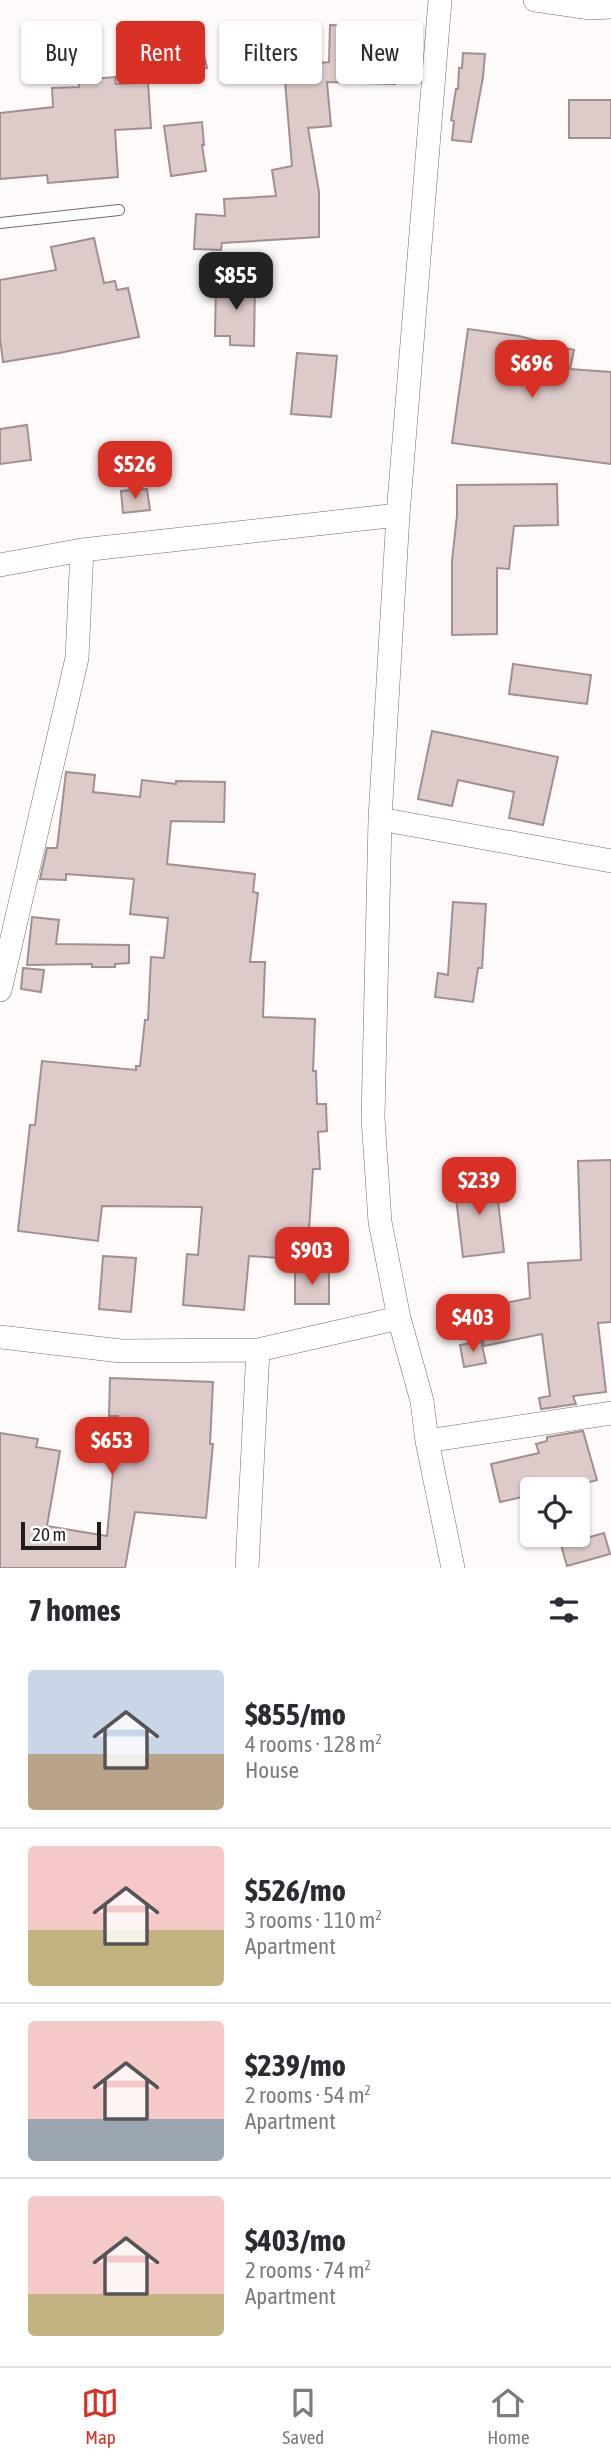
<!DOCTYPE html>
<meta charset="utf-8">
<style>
body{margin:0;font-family:"Asap Condensed",sans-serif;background:#f2f2f3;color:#2b2b33;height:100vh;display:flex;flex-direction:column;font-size:26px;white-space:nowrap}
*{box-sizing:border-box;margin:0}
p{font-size:23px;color:#7c7c81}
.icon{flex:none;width:38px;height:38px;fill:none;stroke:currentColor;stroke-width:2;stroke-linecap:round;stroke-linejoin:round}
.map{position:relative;height:1568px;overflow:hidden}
.drawer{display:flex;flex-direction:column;background:#fff;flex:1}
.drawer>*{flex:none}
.guide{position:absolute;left:21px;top:21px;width:570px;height:63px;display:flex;gap:14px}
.controls{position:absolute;left:520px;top:1477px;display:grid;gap:14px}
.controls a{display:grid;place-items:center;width:70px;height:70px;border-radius:7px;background:#fff;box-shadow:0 2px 5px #0004;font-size:35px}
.scale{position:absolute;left:21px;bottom:18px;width:80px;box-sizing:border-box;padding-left:7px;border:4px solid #231c1c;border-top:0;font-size:19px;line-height:24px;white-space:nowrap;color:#231c1c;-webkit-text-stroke:5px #fff;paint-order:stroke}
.price{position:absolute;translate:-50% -60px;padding:0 16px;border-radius:14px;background:#d93025;color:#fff;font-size:23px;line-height:46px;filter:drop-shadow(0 2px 4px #0008)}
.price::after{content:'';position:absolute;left:50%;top:42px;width:21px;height:16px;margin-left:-10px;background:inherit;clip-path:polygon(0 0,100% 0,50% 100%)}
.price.selected{background:#222;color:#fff}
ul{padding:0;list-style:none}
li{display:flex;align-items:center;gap:21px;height:175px;padding:0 28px}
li+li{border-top:2px solid #e1e1e2}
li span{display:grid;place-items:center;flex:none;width:196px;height:140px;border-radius:7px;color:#555}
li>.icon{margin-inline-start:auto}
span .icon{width:84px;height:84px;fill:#fffc;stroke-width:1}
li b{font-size:30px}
h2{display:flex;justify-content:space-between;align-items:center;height:84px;padding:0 28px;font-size:30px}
.tag{padding:0 24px;border-radius:7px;background:#fff;box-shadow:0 2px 5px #0004;font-size:24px;line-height:63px}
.tag.selected{background:#d93025;color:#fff}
.menu{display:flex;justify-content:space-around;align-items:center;height:98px;border-top:2px solid #e1e1e2;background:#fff;font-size:19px;color:#7c7c81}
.menu a{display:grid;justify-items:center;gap:4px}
.menu .selected{color:#d93025}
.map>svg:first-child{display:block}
.building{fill:#ddcbc9;stroke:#a1908f;stroke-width:2}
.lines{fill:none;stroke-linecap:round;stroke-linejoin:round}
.lane-casing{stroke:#7a6a69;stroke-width:12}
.street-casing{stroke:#7a6a69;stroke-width:24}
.lane{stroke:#fff;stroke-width:10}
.street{stroke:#fff;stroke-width:23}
</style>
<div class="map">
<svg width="611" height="1568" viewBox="0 0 611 1568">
<rect width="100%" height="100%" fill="#fefafa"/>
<path class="building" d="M 330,25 L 388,27 L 387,63 L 395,63 L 395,84 L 327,82 L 331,126 L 308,128 L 319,192 L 319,237 L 222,243 L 221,250 L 194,249 L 196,214 L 225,216 L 224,199 L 276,196 L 272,170 L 292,166 L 285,81 L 279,81 L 278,67 L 329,62 Z
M 202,46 L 207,68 L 179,74 L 174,52 Z
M 463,53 L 485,54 L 483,77 L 471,142 L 452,140 L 454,121 L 451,120 L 456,89 L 458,89 L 459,68 L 462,68 Z
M 115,77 L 116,84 L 148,82 L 151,128 L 115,130 L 118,177 L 48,183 L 47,175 L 0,179 L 0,113 L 53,107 L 52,88 L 79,87 L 79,80 Z
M 569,100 L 611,100 L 611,138 L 569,138 Z
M 202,122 L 204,145 L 202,145 L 206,171 L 171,176 L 164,126 Z
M 94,238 L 104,283 L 115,281 L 117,290 L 128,288 L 139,337 L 59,353 L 3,362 L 0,338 L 0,280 L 56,270 L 51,247 Z
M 216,281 L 255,282 L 254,346 L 230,345 L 230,336 L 215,336 Z
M 468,329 L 519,336 L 574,350 L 570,369 L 611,372 L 611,464 L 452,443 Z
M 297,353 L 337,356 L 331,417 L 291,414 Z
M 27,425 L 31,460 L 0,464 L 0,429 Z
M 557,484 L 558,525 L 514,526 L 509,569 L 497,568 L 497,634 L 452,635 L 452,561 L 457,515 L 457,485 Z
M 147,489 L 150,510 L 123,513 L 121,491 Z
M 513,664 L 591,675 L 587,704 L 509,694 Z
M 432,731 L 558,757 L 543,825 L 509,818 L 514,792 L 458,780 L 452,806 L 418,799 Z
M 66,772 L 95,775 L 93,792 L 140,797 L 142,780 L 176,784 L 176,781 L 225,782 L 224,822 L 171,821 L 167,864 L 255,874 L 253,892 L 258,893 L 250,962 L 265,962 L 263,1017 L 315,1019 L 313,1071 L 316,1071 L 317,1104 L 326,1104 L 327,1131 L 318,1132 L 320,1169 L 313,1169 L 307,1260 L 249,1256 L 244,1310 L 183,1305 L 187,1254 L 198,1255 L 202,1207 L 102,1206 L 98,1241 L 18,1231 L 30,1125 L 35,1125 L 42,1061 L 136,1070 L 136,1066 L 140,1066 L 145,1020 L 148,1020 L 151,957 L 164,958 L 168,918 L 130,914 L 134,879 L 66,874 L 66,880 L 40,879 L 47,848 L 57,848 Z
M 453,902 L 486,904 L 482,968 L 478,968 L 473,1002 L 435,997 L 438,973 L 448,975 Z
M 32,917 L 59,920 L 56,944 L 129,945 L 129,963 L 115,964 L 115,967 L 92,967 L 92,964 L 27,965 Z
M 23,968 L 44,970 L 41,992 L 21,989 Z
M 611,1160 L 611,1322 L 598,1323 L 606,1392 L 573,1396 L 576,1404 L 541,1409 L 539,1398 L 550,1396 L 542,1334 L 484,1346 L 477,1309 L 530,1298 L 528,1263 L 581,1260 L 578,1161 Z
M 495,1176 L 504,1252 L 463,1257 L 454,1181 Z
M 103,1256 L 136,1258 L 131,1312 L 99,1309 Z
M 295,1270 L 329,1270 L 329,1304 L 295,1304 Z
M 481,1341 L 486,1363 L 464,1367 L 460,1345 Z
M 110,1378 L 213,1382 L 210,1444 L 213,1444 L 206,1518 L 135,1512 L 125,1568 L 0,1568 L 0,1433 L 38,1439 L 36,1447 L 60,1451 L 47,1526 L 107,1536 L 118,1416 L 109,1416 Z
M 583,1431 L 597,1480 L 564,1489 L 526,1489 L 527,1496 L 500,1502 L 491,1464 L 539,1453 L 536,1444 L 547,1441 L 547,1437 Z
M 604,1533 L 610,1554 L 567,1566 L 561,1545 Z"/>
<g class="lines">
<defs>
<path id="lane" d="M 0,223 L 119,210"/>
<path id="street" d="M 440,0 L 398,515 L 380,819 L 373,1118 L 380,1222 L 399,1318 L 422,1401 L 427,1441 L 453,1568
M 535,0 L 591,8 L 611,7
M 0,565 L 82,550 L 398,515
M 380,819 L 611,861
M 0,990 L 77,658 L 82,550
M 0,1337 L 121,1351 L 258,1350 L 399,1318
M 427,1441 L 611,1413
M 247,1568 L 258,1350"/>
</defs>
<use href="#lane" class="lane-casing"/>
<use href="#street" class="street-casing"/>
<use href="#lane" class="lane"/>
<use href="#street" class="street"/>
</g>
</svg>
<div class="controls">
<a><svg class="icon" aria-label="locate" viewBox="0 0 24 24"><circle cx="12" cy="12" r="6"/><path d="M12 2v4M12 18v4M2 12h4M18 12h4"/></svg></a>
</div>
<div class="scale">20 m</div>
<b class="price selected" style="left:236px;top:312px">$855</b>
<b class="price" style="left:532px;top:400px">$696</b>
<b class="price" style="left:135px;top:501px">$526</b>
<b class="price" style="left:479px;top:1217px">$239</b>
<b class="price" style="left:312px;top:1287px">$903</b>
<b class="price" style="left:473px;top:1354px">$403</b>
<b class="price" style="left:112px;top:1477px">$653</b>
<div class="guide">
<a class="tag">Buy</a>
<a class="tag selected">Rent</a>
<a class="tag">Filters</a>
<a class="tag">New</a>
</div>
</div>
<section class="drawer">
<h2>7 homes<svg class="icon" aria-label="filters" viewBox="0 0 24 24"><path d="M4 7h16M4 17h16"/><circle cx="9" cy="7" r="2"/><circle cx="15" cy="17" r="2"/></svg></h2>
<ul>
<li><span style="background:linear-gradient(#c9d6e8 60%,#b9a48a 0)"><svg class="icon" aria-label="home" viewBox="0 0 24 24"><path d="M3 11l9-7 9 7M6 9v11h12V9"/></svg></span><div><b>$855/mo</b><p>4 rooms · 128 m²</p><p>House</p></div></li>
<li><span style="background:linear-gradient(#f6c9c9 60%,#c2b280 0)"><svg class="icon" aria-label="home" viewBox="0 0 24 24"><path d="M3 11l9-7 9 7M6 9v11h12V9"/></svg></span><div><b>$526/mo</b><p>3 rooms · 110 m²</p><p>Apartment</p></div></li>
<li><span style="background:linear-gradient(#f6c9c9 70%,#9aa5b1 0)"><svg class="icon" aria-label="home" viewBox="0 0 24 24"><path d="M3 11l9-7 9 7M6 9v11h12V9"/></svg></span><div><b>$239/mo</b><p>2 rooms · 54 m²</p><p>Apartment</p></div></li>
<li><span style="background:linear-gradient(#f6c9c9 70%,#c2b280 0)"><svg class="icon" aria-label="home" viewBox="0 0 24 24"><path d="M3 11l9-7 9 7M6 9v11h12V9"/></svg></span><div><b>$403/mo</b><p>2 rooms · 74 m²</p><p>Apartment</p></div></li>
</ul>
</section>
<nav class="menu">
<a class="selected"><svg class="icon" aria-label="map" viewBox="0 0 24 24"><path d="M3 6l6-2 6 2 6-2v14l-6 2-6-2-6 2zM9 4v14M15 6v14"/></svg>Map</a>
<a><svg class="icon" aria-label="saved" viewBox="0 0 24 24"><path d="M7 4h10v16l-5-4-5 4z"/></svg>Saved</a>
<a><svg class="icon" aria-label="home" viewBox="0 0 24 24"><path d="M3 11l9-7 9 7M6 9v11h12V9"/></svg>Home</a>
</nav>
